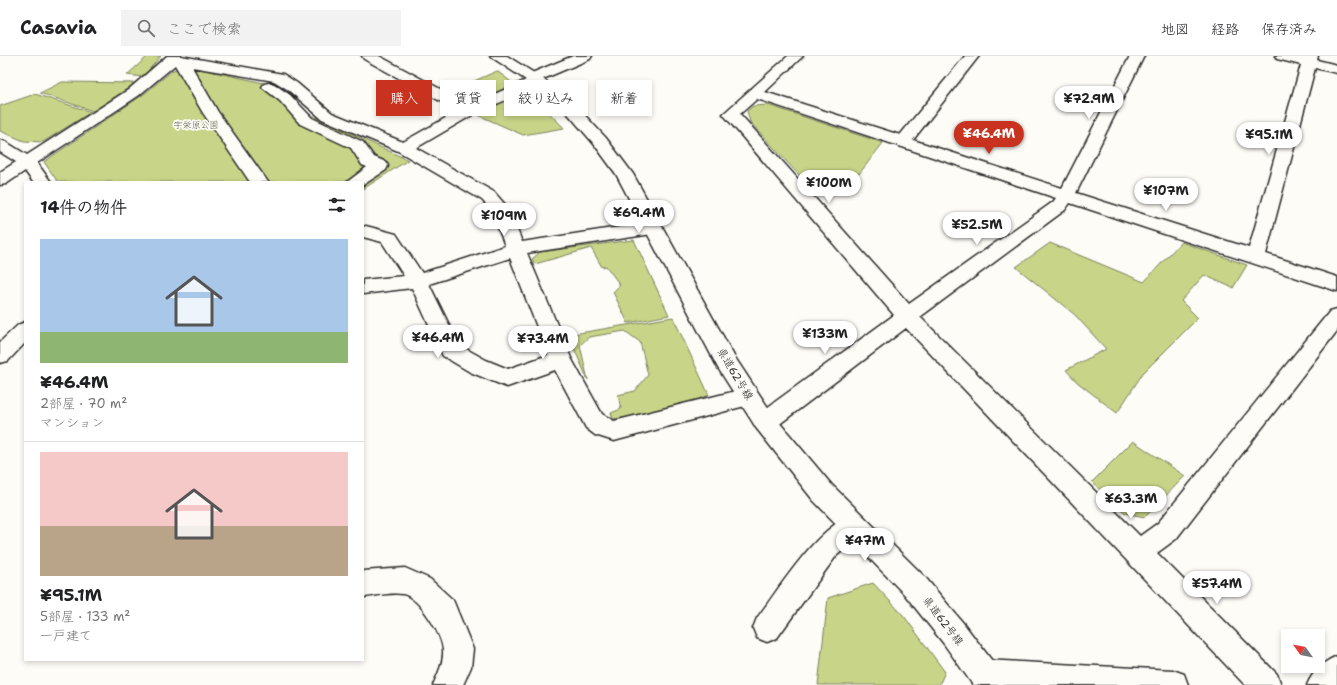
<!DOCTYPE html>
<html lang="ja">
<meta charset="utf-8">
<style>
body{margin:0;font-family:"Shantell Sans","Klee One",sans-serif;background:#f2f2f2;color:#202124;height:100vh;display:flex;flex-direction:column;font-size:15px;white-space:nowrap}
*{box-sizing:border-box;margin:0}
p{font-size:13px;color:#757577}
.icon{flex:none;width:22px;height:22px;fill:none;stroke:currentColor;stroke-width:2;stroke-linecap:round;stroke-linejoin:round}
.map{position:relative;flex:1;overflow:hidden}
.drawer{position:absolute;left:24px;top:125px;width:340px;height:480px;display:flex;flex-direction:column;background:#fff;border-radius:0px;box-shadow:0 2px 6px #0003}
.drawer>*{flex:none}
.hud{position:absolute;left:376px;top:24px;width:380px;height:36px;display:flex;gap:8px}
.needle{width:26px;rotate:303deg}
.buttons{position:absolute;left:1281px;top:573px;display:grid;gap:8px}
.buttons a{display:grid;place-items:center;width:44px;height:44px;border-radius:0px;background:#fff;box-shadow:0 2px 6px #0003;font-size:20px}
.price{position:absolute;translate:-50% -34px;padding:0 9px;border-radius:14px;background:#fff;color:#222;font-size:13px;line-height:26px;filter:drop-shadow(0 1px 2px #0008)}
.price::after{content:'';position:absolute;left:50%;top:24px;width:12px;height:9px;margin-left:-6px;background:inherit;clip-path:polygon(0 0,100% 0,50% 100%)}
.price.active{background:#c8321e;color:#fff}
ul{padding:0;list-style:none}
li{display:grid;align-content:center;gap:8px;height:212px;padding:0 16px}
li+li{border-top:1px solid #e0e0e0}
li span{display:grid;place-items:center;height:124px;border-radius:0px;color:#555}
li>.icon{margin-inline-start:auto}
span .icon{width:72px;height:72px;fill:#fffc;stroke-width:1}
li b{font-size:17px}
h2{display:flex;justify-content:space-between;align-items:center;height:48px;padding:0 16px;font-size:17px}
.tag{padding:0 14px;border-radius:0px;background:#fff;box-shadow:0 2px 6px #0003;font-size:14px;line-height:36px}
.tag.active{background:#c8321e;color:#fff}
header{display:flex;align-items:center;gap:24px;box-sizing:border-box;height:56px;padding:0 20px;background:#fff;border-bottom:1px solid #e0e0e0}
header strong{font-size:19px}
nav{display:flex;gap:22px;margin-inline-start:auto;font-size:14px}
.search{width:280px;height:36px;background:#f2f2f2;display:flex;align-items:center;gap:10px;box-sizing:border-box;padding:0 14px;border-radius:0px;color:#757577;font-size:15px}
.map>svg:first-child{display:block}
.green{fill:#c8d588;stroke:#7a805a}
.lines{fill:none;stroke-linecap:round;stroke-linejoin:round}
.minor-casing{stroke:#2b2b2b;stroke-width:3}
.major-casing{stroke:#2b2b2b;stroke-width:3}
.minor{fill:#fdfcf7;fill-rule:evenodd}
.major{fill:#fdfcf7;fill-rule:evenodd}
.labels{text-anchor:middle;dominant-baseline:central;stroke-width:3.5;stroke-linejoin:round;paint-order:stroke}
.far-park-label{font-size:9px;fill:#5a5e47;stroke:#fdfcf7}
.street-label{font-size:11px;fill:#2b2b2b;stroke:#fdfcf7}
</style>
<header>
<strong>Casavia</strong>
<div class="search"><svg class="icon" aria-label="search" viewBox="0 0 24 24"><circle cx="10" cy="10" r="6"/><path d="M15 15l6 6"/></svg>ここで検索</div>
<nav><a>地図</a><a>経路</a><a>保存済み</a></nav>
</header>
<div class="map">
<svg width="1337" height="629" viewBox="0 0 1337 629">
<rect width="100%" height="100%" fill="#fdfcf7"/>
<filter id="ink" filterUnits="userSpaceOnUse"><feTurbulence type="fractalNoise" baseFrequency=".025" numOctaves="2"/><feDisplacementMap in="SourceGraphic" scale="8" xChannelSelector="R" yChannelSelector="G"/><feConvolveMatrix kernelMatrix="1 2 1 2 8 2 1 2 1" color-interpolation-filters="sRGB"/></filter>
<g filter="url(#ink)">
<path class="green" d="M 148,0 L 161,0 L 143,21 L 127,19 Z
M 187,10 L 273,29 L 309,58 L 408,104 L 363,133 L 363,126 L 58,126 L 44,106 L 48,103 L 144,38 L 173,14 Z
M 497,15 L 515,29 L 487,41 L 465,29 Z
M 62,26 L 136,27 L 93,55 L 40,37 Z
M 528,35 L 564,72 L 523,79 L 478,59 L 500,46 Z
M 35,38 L 91,56 L 43,86 L 24,85 L 0,75 L 0,50 Z
M 768,49 L 883,87 L 859,118 L 810,131 L 750,66 L 747,55 L 753,50 Z
M 634,184 L 669,259 L 628,267 L 613,236 L 620,229 L 606,210 L 602,211 L 591,192 L 535,208 L 532,203 L 540,196 Z
M 1181,186 L 1247,209 L 1233,232 L 1204,219 L 1181,245 L 1198,262 L 1143,317 L 1117,357 L 1077,326 L 1066,314 L 1106,293 L 1075,259 L 1016,211 L 1050,187 L 1144,226 Z
M 673,261 L 709,339 C 680,352 645,360 613,363 L 611,357 L 621,353 L 618,339 L 635,335 L 648,319 L 640,286 L 625,275 L 589,281 L 580,289 L 588,324 L 568,279 Z
M 1133,385 L 1185,420 L 1145,461 L 1125,457 L 1092,426 Z
M 873,527 L 904,560 L 945,616 L 939,629 L 818,629 L 828,542 Z"/>
<g class="lines">
<defs>
<path id="minor" d="M 167,0 L 181,0 L 283,18 L 297,27 L 332,57 L 403,86 L 458,55 L 364,3 L 362,0 L 379,0 L 470,49 L 526,24 L 525,22 L 527,19 L 573,0 L 592,0 L 590,3 L 543,23 L 544,25 L 542,28 L 474,58 L 416,92 L 494,136 L 509,153 L 522,186 L 652,166 L 659,168 L 661,172 L 659,176 L 652,178 L 527,197 L 571,302 L 602,358 L 614,365 L 748,332 L 756,335 L 759,341 L 756,347 L 614,385 L 595,379 L 586,372 L 555,314 L 507,331 L 470,316 L 443,300 L 412,232 L 363,238 L 363,224 L 404,220 L 382,186 L 363,181 L 363,171 L 366,170 L 396,178 L 422,217 L 505,190 L 492,155 L 482,144 L 398,95 L 322,63 L 287,33 L 274,25 L 192,11 L 218,56 L 268,126 L 250,126 L 203,57 L 175,9 L 138,40 L 37,107 L 51,126 L 33,126 L 25,115 L 6,128 L 0,129 L 0,116 L 16,106 L 0,96 L 0,84 L 6,86 L 27,99 L 128,34 ZM 510,202 L 548,299 L 508,313 L 486,304 L 459,289 L 429,228 Z
M 788,0 L 803,0 L 765,36 L 900,79 L 965,0 L 979,0 L 913,84 L 1062,132 L 1130,0 L 1144,0 L 1076,137 L 1249,192 L 1301,9 L 1277,3 L 1275,0 L 1318,0 L 1317,4 L 1337,9 L 1337,17 L 1315,12 L 1266,198 L 1337,221 L 1337,235 L 1070,147 L 1065,154 L 920,261 L 1140,480 L 1158,467 L 1330,255 L 1337,253 L 1337,275 L 1176,483 L 1157,497 L 1277,618 L 1281,629 L 1245,629 L 906,272 L 773,373 L 765,375 L 757,373 L 753,366 L 757,359 L 894,259 L 723,58 ZM 757,43 L 1056,142 L 1053,146 L 909,248 L 740,58 Z
M 269,27 L 274,28 L 290,39 L 312,62 L 363,86 L 374,101 L 386,106 L 388,110 L 386,114 L 363,129 L 363,126 L 347,126 L 367,111 L 362,109 L 351,92 L 300,68 L 280,45 L 262,31 L 264,28 Z
M 25,266 L 25,287 L 8,305 L 0,307 L 0,286 L 18,269 Z
M 855,457 L 864,461 L 868,469 L 864,477 L 836,500 L 777,582 L 767,586 L 757,582 L 753,572 L 757,562 C 782,529 816,472 855,457 Z
M 405,512 L 430,523 L 453,544 L 473,593 L 471,611 L 463,629 L 433,629 C 438,618 444,606 443,594 C 442,578 419,541 403,538 C 391,536 375,540 363,541 L 363,515 Z
M 1337,600 L 1337,629 L 1307,629 C 1313,615 1323,606 1337,600 Z
M 984,604 L 1173,614 L 1184,618 L 1188,629 L 973,629 L 969,619 L 973,608 Z"/>
<path id="major" d="M 490,0 L 507,0 L 542,22 L 579,53 L 606,82 L 633,118 L 734,300 L 773,359 L 831,428 L 925,521 L 964,568 L 1002,618 L 1006,629 L 973,629 L 944,588 L 905,539 L 813,444 L 757,373 L 718,312 L 616,118 L 594,88 L 569,59 L 532,28 Z"/>
</defs>
<use href="#minor" class="minor-casing"/>
<use href="#major" class="major-casing"/>
<use href="#minor" class="minor"/>
<use href="#major" class="major"/>
</g>
</g>
<g class="labels">
<g class="far-park-label">
<text x="196" y="69">宇栄原公園</text>
</g>
<g class="street-label">
<text transform="translate(735 318) rotate(59)">県道62号線</text>
<text transform="translate(943 565) rotate(52)">県道62号線</text>
</g>
</g>
</svg>
<div class="buttons">
<a><svg class="needle" viewBox="-14 -14 28 28"><path d="M0-13l5 13h-10z" fill="#e53935"/><path d="M0 13l5-13h-10z" fill="#757577"/></svg></a>
</div>
<b class="price" style="left:1089px;top:64px">¥72.9M</b>
<b class="price active" style="left:989px;top:99px">¥46.4M</b>
<b class="price" style="left:1269px;top:100px">¥95.1M</b>
<b class="price" style="left:829px;top:148px">¥100M</b>
<b class="price" style="left:1166px;top:156px">¥107M</b>
<b class="price" style="left:639px;top:178px">¥69.4M</b>
<b class="price" style="left:504px;top:181px">¥109M</b>
<b class="price" style="left:977px;top:190px">¥52.5M</b>
<b class="price" style="left:825px;top:299px">¥133M</b>
<b class="price" style="left:438px;top:303px">¥46.4M</b>
<b class="price" style="left:543px;top:304px">¥73.4M</b>
<b class="price" style="left:1131px;top:464px">¥63.3M</b>
<b class="price" style="left:865px;top:506px">¥47M</b>
<b class="price" style="left:1217px;top:549px">¥57.4M</b>
<div class="hud">
<a class="tag active">購入</a>
<a class="tag">賃貸</a>
<a class="tag">絞り込み</a>
<a class="tag">新着</a>
</div>
<section class="drawer">
<h2>14件の物件<svg class="icon" aria-label="filters" viewBox="0 0 24 24"><path d="M4 7h16M4 17h16"/><circle cx="9" cy="7" r="2"/><circle cx="15" cy="17" r="2"/></svg></h2>
<ul>
<li><span style="background:linear-gradient(#a9c7e8 75%,#8fb573 0)"><svg class="icon" aria-label="home" viewBox="0 0 24 24"><path d="M3 11l9-7 9 7M6 9v11h12V9"/></svg></span><div><b>¥46.4M</b><p>2部屋 · 70 m²</p><p>マンション</p></div></li>
<li><span style="background:linear-gradient(#f6c9c9 60%,#b9a48a 0)"><svg class="icon" aria-label="home" viewBox="0 0 24 24"><path d="M3 11l9-7 9 7M6 9v11h12V9"/></svg></span><div><b>¥95.1M</b><p>5部屋 · 133 m²</p><p>一戸建て</p></div></li>
</ul>
</section>
</div>
